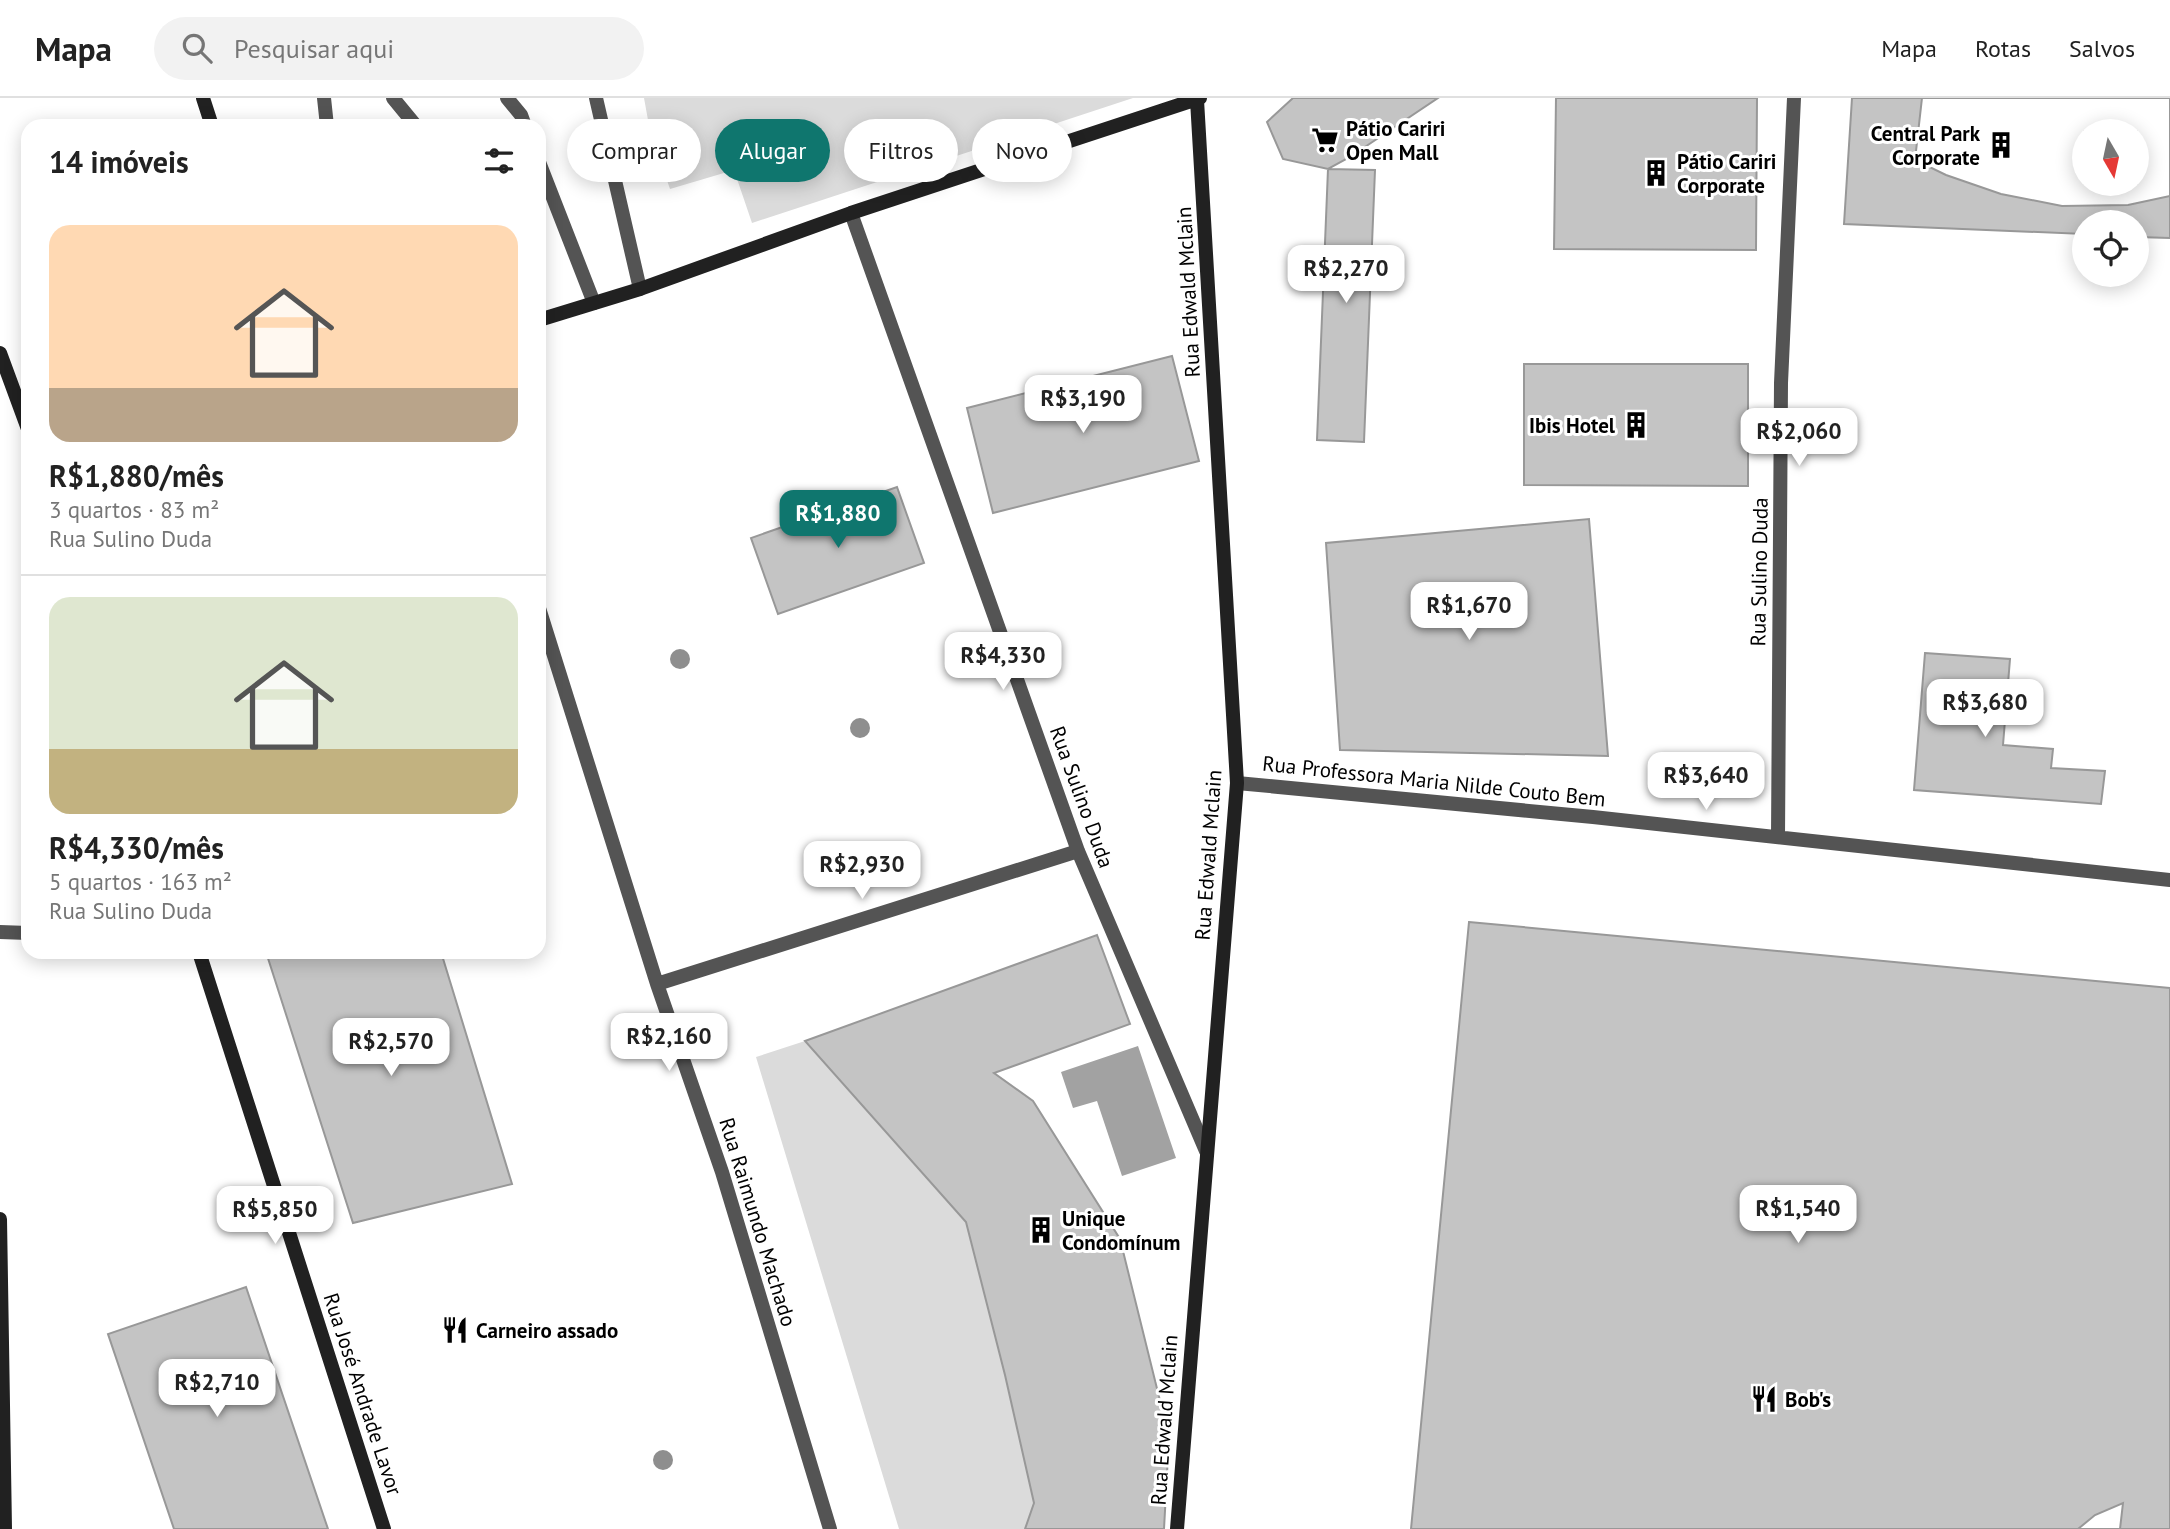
<!DOCTYPE html>
<html lang="pt">
<meta charset="utf-8">
<style>
body{margin:0;font-family:"PT Sans",sans-serif;background:#f2f2f2;color:#222;height:100vh;display:flex;flex-direction:column;font-size:26px;white-space:nowrap}
*{box-sizing:border-box;margin:0}
p{font-size:23px;color:#767676}
.icon{flex:none;width:38px;height:38px;fill:none;stroke:currentColor;stroke-width:2;stroke-linecap:round;stroke-linejoin:round}
.map{position:relative;flex:1;overflow:hidden}
.drawer{position:absolute;left:21px;top:21px;width:525px;height:840px;display:flex;flex-direction:column;background:#fff;border-radius:21px;box-shadow:0 4px 18px #0003}
.drawer>*{flex:none}
.guide{position:absolute;left:567px;top:21px;width:665px;height:63px;display:flex;gap:14px}
.needle{width:46px;rotate:171deg}
.fabs{position:absolute;left:2072px;top:21px;display:grid;gap:14px}
.fabs a{display:grid;place-items:center;width:77px;height:77px;border-radius:50%;background:#fff;box-shadow:0 4px 18px #0003;font-size:35px}
.price{position:absolute;translate:-50% -60px;padding:0 16px;border-radius:14px;background:#fff;color:#222;font-size:23px;line-height:46px;filter:drop-shadow(0 2px 4px #0008)}
.price::after{content:'';position:absolute;left:50%;top:42px;width:21px;height:16px;margin-left:-10px;background:inherit;clip-path:polygon(0 0,100% 0,50% 100%)}
.price.on{background:#0f766e;color:#fff}
ul{padding:0;list-style:none}
li{display:grid;align-content:center;gap:14px;height:371px;padding:0 28px}
li+li{border-top:2px solid #e0e0e0}
li span{display:grid;place-items:center;height:217px;border-radius:21px;color:#555}
li>.icon{margin-inline-start:auto}
span .icon{width:126px;height:126px;fill:#fffc;stroke-width:1}
li b{font-size:30px}
h2{display:flex;justify-content:space-between;align-items:center;height:84px;padding:0 28px;font-size:30px}
.tag{padding:0 24px;border-radius:32px;background:#fff;box-shadow:0 4px 18px #0003;font-size:24px;line-height:63px}
.tag.on{background:#0f766e;color:#fff}
header{display:flex;align-items:center;gap:42px;box-sizing:border-box;height:98px;padding:0 35px;background:#fff;border-bottom:2px solid #e0e0e0}
header strong{font-size:33px}
nav{display:flex;gap:38px;margin-inline-start:auto;font-size:24px}
.search{width:490px;height:63px;background:#f2f2f2;display:flex;align-items:center;gap:18px;box-sizing:border-box;padding:0 24px;border-radius:38px;color:#767676;font-size:26px}
.map>svg:first-child{display:block}
.green{fill:#dbdbdb}
.water{fill:#a2a2a2}
.building{fill:#c4c4c4;stroke:#989898;stroke-width:2;fill-rule:evenodd}
.lines{fill:none;stroke-linecap:round;stroke-linejoin:round}
.lane{stroke:#545454;stroke-width:14}
.street{stroke:#545454;stroke-width:14}
.secondary{stroke:#212121;stroke-width:14}
.tree{fill:#8e8e8e}
.labels{text-anchor:middle;dominant-baseline:central;stroke-width:6;stroke-linejoin:round;paint-order:stroke}
.poi-label{font-size:21px;font-weight:bold;fill:#000;stroke:#fff;text-anchor:start}
.street-label{font-size:21px;fill:#000;stroke:#fff}
</style>
<header>
<strong>Mapa</strong>
<div class="search"><svg class="icon" aria-label="search" viewBox="0 0 24 24"><circle cx="10" cy="10" r="6"/><path d="M15 15l6 6"/></svg>Pesquisar aqui</div>
<nav><a>Mapa</a><a>Rotas</a><a>Salvos</a></nav>
</header>
<div class="map">
<svg width="2170" height="1431" viewBox="0 0 2170 1431">
<rect width="100%" height="100%" fill="#fff"/>
<path class="green" d="M 644,0 L 1133,0 L 752,125 L 734,72 L 670,91 L 650,33 Z
M 805,943 L 966,1124 L 1005,1277 L 1034,1405 L 1025,1431 L 899,1431 L 756,959 Z"/>
<path class="water" d="M 1138,948 L 1176,1060 L 1122,1078 L 1097,1003 L 1073,1010 L 1061,974 Z"/>
<path class="building" d="M 1293,0 L 1438,0 L 1350,59 L 1328,71 L 1283,61 L 1267,24 Z
M 1556,0 L 1757,0 L 1756,152 L 1554,151 Z
M 1852,0 L 2170,0 L 2170,140 L 2137,139 L 2137,124 L 2084,124 L 2084,136 L 1844,126 ZM 2084,33 L 2137,33 L 2137,86 L 2084,86 Z
M 1922,0 L 2170,0 L 2170,98 L 2128,107 L 2062,108 L 2001,96 L 1946,77 L 1915,62 ZM 2084,33 L 2137,33 L 2137,86 L 2084,86 Z
M 1328,71 L 1375,72 L 1364,344 L 1317,342 Z
M 1172,258 L 1199,363 L 993,415 L 967,310 Z
M 1524,266 L 1748,266 L 1748,388 L 1524,387 Z
M 897,389 L 924,465 L 778,516 L 751,440 Z
M 1589,421 L 1608,658 L 1340,652 L 1326,445 Z
M 1925,555 L 2010,561 L 2003,647 L 2053,651 L 2051,670 L 2105,673 L 2101,706 L 1914,692 Z
M 1469,824 L 2170,890 L 2170,1431 L 1411,1431 Z
M 1097,837 L 1130,926 L 994,975 L 1033,1003 L 1120,1141 L 1169,1339 L 1164,1431 L 1025,1431 L 1034,1405 L 1005,1277 L 966,1124 L 805,943 Z
M 266,854 L 441,854 L 512,1086 L 353,1125 Z
M 246,1189 L 328,1431 L 174,1431 L 108,1236 Z
M 2123,1405 L 2120,1431 L 2078,1431 L 2095,1417 Z"/>
<g class="lines">
<path class="lane" d="M 324,0 L 327,28
M 393,0 L 416,28
M 507,0 L 521,17 L 525,28
M 596,0 L 640,191
M 539,64 L 594,205"/>
<path class="street" d="M 851,115 L 1078,753 L 1206,1053
M 539,510 L 657,886 L 722,1074 L 830,1431
M 1237,685 L 1593,719 L 2170,782
M 1778,739 L 1781,285 L 1794,0
M 0,834 L 28,835
M 657,886 L 1078,753"/>
<path class="secondary" d="M 203,0 L 212,28
M 539,222 L 640,191 L 851,115 L 1200,0
M 0,255 L 28,331
M 199,854 L 384,1431
M 0,1121 L 5,1431
M 1177,1431 L 1237,685 L 1197,2"/>
</g>
<g class="tree">
<circle cx="680" cy="561" r="10"/>
<circle cx="860" cy="630" r="10"/>
<circle cx="663" cy="1362" r="10"/>
</g>
<defs>
<symbol id="supermarket-bare" viewBox="-9 -9 18 18"><path d="M-6-5.5h2.5l.6 2H6L4.5 2H-2.5L-4.4-4H-6ZM-1.5 3.2a1.3 1.3 0 1 0 .1 0ZM3 3.2a1.3 1.3 0 1 0 .1 0Z" fill="#000" stroke="#fff" stroke-width="2.5" paint-order="stroke"/></symbol>
<symbol id="building-bare" viewBox="-9 -9 18 18"><path d="M-4-6H4V6H1V3H-1V6H-4ZM-2.5-4.3h1.7v1.8h-1.7ZM.8-4.3h1.7v1.8H.8ZM-2.5-1h1.7V.8h-1.7ZM.8-1h1.7V.8H.8Z" fill="#000" stroke="#fff" stroke-width="2.5" paint-order="stroke"/></symbol>
<symbol id="restaurant-bare" viewBox="-9 -9 18 18"><path d="M-5-6h1v4h1v-4h1v4h1v-4h1v5L-1.5 .5V6h-2V.5L-5-1ZM5-6V6H3V1.5H1.5Q1.5-4 5-6Z" fill="#000" stroke="#fff" stroke-width="2.5" paint-order="stroke"/></symbol>
</defs>
<g fill-rule="evenodd">
<use href="#supermarket-bare" x="1306" y="23" width="38" height="38"/>
<use href="#building-bare" x="1982" y="28" width="38" height="38"/>
<use href="#building-bare" x="1637" y="56" width="38" height="38"/>
<use href="#building-bare" x="1617" y="308" width="38" height="38"/>
<use href="#building-bare" x="1022" y="1113" width="38" height="38"/>
<use href="#restaurant-bare" x="436" y="1213" width="38" height="38"/>
<use href="#restaurant-bare" x="1745" y="1282" width="38" height="38"/>
</g>
<g class="labels">
<g class="poi-label">
<text x="1346" y="30">Pátio Cariri<tspan x="1346" dy="24">Open Mall</tspan></text>
<text x="1980" y="35" text-anchor="end">Central Park<tspan x="1980" dy="24">Corporate</tspan></text>
<text x="1677" y="63">Pátio Cariri<tspan x="1677" dy="24">Corporate</tspan></text>
<text x="1615" y="327" text-anchor="end">Ibis Hotel</text>
<text x="1062" y="1120">Unique<tspan x="1062" dy="24">Condomínum</tspan></text>
<text x="476" y="1232">Carneiro assado</text>
<text x="1785" y="1301">Bob's</text>
</g>
<g class="street-label">
<text transform="translate(1188 194) rotate(-93)">Rua Edwald Mclain</text>
<text transform="translate(1759 474) rotate(-89)">Rua Sulino Duda</text>
<text transform="translate(1434 683) rotate(6)">Rua Professora Maria Nilde Couto Bem</text>
<text transform="translate(1082 699) rotate(70)">Rua Sulino Duda</text>
<text transform="translate(1208 757) rotate(-86)">Rua Edwald Mclain</text>
<text transform="translate(758 1124) rotate(73)">Rua Raimundo Machado</text>
<text transform="translate(363 1296) rotate(72)">Rua José Andrade Lavor</text>
<text transform="translate(1164 1322) rotate(-86)">Rua Edwald Mclain</text>
</g>
</g>
</svg>
<div class="fabs">
<a><svg class="needle" viewBox="-14 -14 28 28"><path d="M0-13l5 13h-10z" fill="#e53935"/><path d="M0 13l5-13h-10z" fill="#767676"/></svg></a>
<a><svg class="icon" aria-label="locate" viewBox="0 0 24 24"><circle cx="12" cy="12" r="6"/><path d="M12 2v4M12 18v4M2 12h4M18 12h4"/></svg></a>
</div>
<b class="price" style="left:1346px;top:207px">R$2,270</b>
<b class="price" style="left:1083px;top:337px">R$3,190</b>
<b class="price" style="left:1799px;top:370px">R$2,060</b>
<b class="price on" style="left:838px;top:452px">R$1,880</b>
<b class="price" style="left:1469px;top:544px">R$1,670</b>
<b class="price" style="left:1003px;top:594px">R$4,330</b>
<b class="price" style="left:1985px;top:641px">R$3,680</b>
<b class="price" style="left:1706px;top:714px">R$3,640</b>
<b class="price" style="left:862px;top:803px">R$2,930</b>
<b class="price" style="left:669px;top:975px">R$2,160</b>
<b class="price" style="left:391px;top:980px">R$2,570</b>
<b class="price" style="left:1798px;top:1147px">R$1,540</b>
<b class="price" style="left:275px;top:1148px">R$5,850</b>
<b class="price" style="left:217px;top:1321px">R$2,710</b>
<div class="guide">
<a class="tag">Comprar</a>
<a class="tag on">Alugar</a>
<a class="tag">Filtros</a>
<a class="tag">Novo</a>
</div>
<section class="drawer">
<h2>14 imóveis<svg class="icon" aria-label="filters" viewBox="0 0 24 24"><path d="M4 7h16M4 17h16"/><circle cx="9" cy="7" r="2"/><circle cx="15" cy="17" r="2"/></svg></h2>
<ul>
<li><span style="background:linear-gradient(#ffd9b3 75%,#b9a48a 0)"><svg class="icon" aria-label="home" viewBox="0 0 24 24"><path d="M3 11l9-7 9 7M6 9v11h12V9"/></svg></span><div><b>R$1,880/mês</b><p>3 quartos · 83 m²</p><p>Rua Sulino Duda</p></div></li>
<li><span style="background:linear-gradient(#dfe7d0 70%,#c2b280 0)"><svg class="icon" aria-label="home" viewBox="0 0 24 24"><path d="M3 11l9-7 9 7M6 9v11h12V9"/></svg></span><div><b>R$4,330/mês</b><p>5 quartos · 163 m²</p><p>Rua Sulino Duda</p></div></li>
</ul>
</section>
</div>
